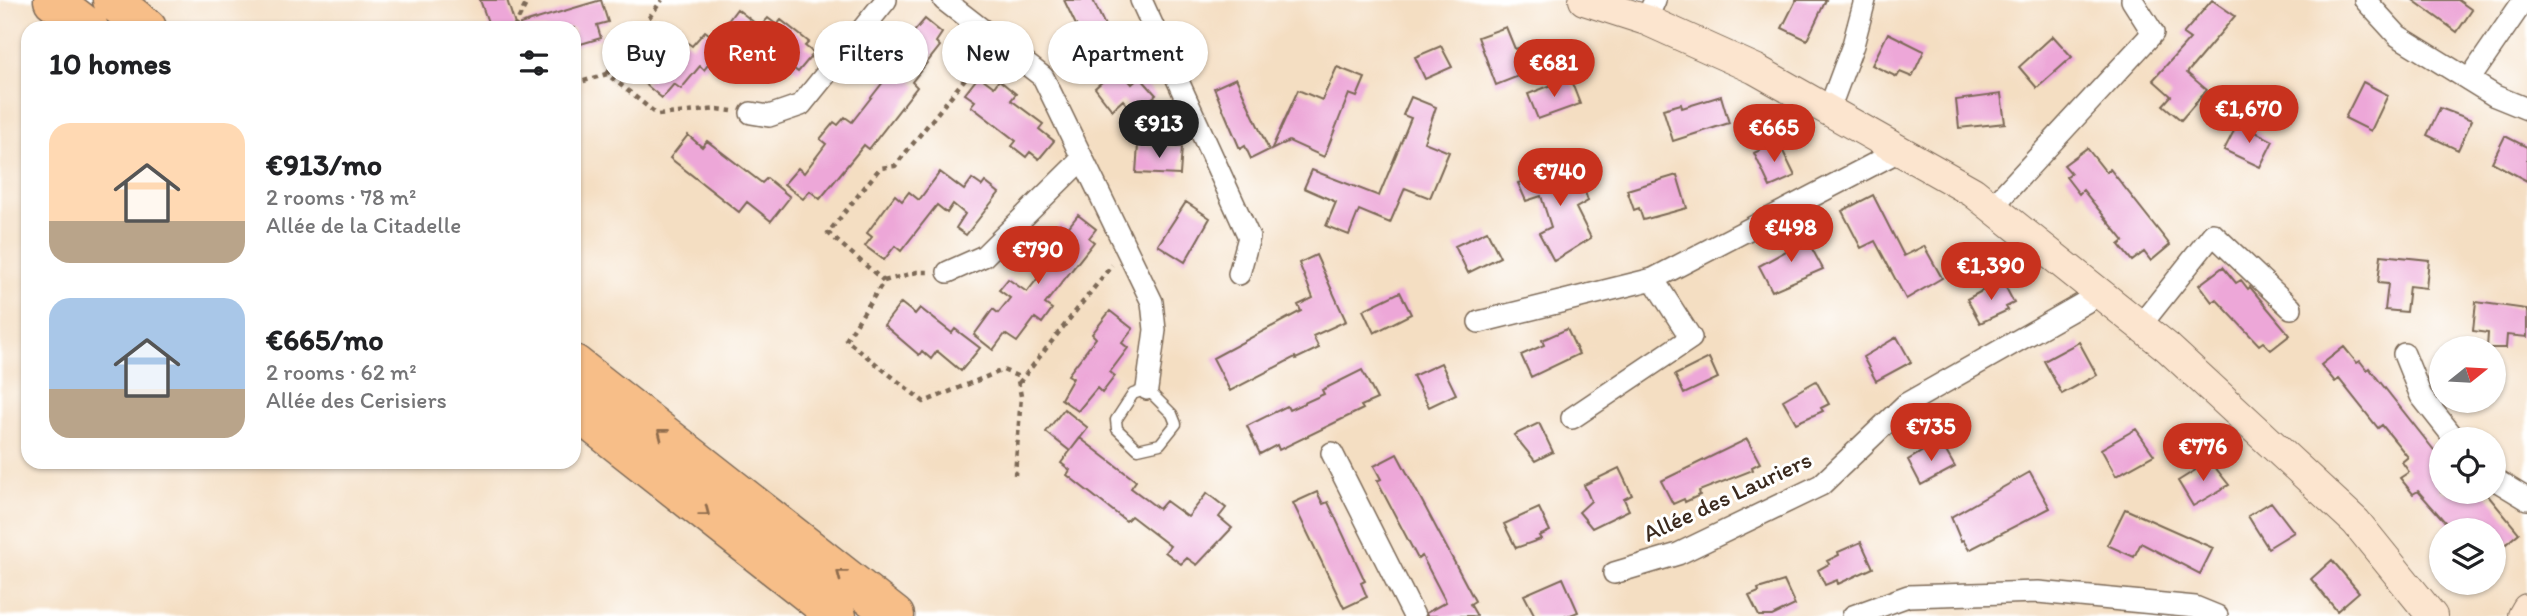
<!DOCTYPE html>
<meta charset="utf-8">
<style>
body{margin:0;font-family:Itim,sans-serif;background:#f2f2f2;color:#202124;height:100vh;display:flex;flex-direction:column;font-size:26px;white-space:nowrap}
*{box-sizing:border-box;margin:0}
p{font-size:23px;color:#757577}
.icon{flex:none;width:38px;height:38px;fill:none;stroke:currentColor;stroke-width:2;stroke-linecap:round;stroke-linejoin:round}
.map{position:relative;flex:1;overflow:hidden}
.details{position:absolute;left:21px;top:21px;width:560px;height:448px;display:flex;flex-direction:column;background:#fff;border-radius:21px;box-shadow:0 2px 5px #0004}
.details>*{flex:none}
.top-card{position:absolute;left:602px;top:21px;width:665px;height:63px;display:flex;gap:14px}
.needle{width:46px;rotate:72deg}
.buttons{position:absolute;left:2429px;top:336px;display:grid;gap:14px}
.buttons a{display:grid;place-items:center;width:77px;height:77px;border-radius:50%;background:#fff;box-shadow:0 2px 5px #0004;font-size:35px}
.price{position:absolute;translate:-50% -60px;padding:0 16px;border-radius:24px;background:#c8321e;color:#fff;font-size:23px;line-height:46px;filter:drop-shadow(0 2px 4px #0008)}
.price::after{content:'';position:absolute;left:50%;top:42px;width:21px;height:16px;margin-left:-10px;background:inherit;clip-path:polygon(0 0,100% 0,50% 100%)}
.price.on{background:#222;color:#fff}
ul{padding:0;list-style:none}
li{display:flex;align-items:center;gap:21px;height:175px;padding:0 28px}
li span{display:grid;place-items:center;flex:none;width:196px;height:140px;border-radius:21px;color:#555}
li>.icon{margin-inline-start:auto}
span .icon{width:84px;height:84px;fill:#fffc;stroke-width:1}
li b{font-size:30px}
h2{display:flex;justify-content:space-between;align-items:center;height:84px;padding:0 28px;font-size:30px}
.tag{padding:0 24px;border-radius:32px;background:#fff;box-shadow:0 2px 5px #0004;font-size:24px;line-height:63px}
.tag.on{background:#c8321e;color:#fff}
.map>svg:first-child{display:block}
.building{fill:#eda7d8}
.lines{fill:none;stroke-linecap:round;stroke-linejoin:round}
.lane-casing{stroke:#7c6957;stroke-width:13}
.street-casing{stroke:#7c6957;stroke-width:24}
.secondary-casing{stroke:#7c6957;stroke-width:32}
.highway-casing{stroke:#7c6957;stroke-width:41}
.path{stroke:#7c6957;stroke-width:4.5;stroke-dasharray:5 5;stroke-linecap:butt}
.lane{stroke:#fff;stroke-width:10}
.street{stroke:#fff;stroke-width:21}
.secondary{stroke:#fce5cf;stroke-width:30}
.highway{stroke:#f7be88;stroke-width:38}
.oneway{stroke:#906d4e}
.labels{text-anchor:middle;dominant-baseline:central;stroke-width:6;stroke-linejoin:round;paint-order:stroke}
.street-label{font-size:24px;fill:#3b2a1e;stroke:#fff}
</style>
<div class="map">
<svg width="2527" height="616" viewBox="0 0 2527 616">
<rect width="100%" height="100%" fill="#fff"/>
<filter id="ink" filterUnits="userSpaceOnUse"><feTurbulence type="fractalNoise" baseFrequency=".0143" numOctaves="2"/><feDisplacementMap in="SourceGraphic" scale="14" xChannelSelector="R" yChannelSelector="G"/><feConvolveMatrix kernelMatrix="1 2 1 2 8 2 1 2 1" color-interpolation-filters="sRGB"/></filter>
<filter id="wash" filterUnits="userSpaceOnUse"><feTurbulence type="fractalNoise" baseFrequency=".00686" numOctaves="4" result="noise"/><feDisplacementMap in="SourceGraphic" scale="28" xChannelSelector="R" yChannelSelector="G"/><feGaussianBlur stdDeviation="1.57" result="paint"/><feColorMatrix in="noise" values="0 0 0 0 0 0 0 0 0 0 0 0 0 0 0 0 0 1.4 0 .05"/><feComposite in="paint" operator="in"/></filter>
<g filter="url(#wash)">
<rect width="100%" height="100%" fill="#f4dec2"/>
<g id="blocks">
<path class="building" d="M 480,0 L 507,0 L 516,28 L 490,28 Z
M 601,0 L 608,22 L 597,25 L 601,38 L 574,46 L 574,28 L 520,28 L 520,24 Z
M 1064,0 L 1093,0 L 1107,30 L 1107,37 L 1087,48 Z
M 1796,0 L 1826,0 L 1807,40 L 1782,28 Z
M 2212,0 L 2235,16 L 2187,73 L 2207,90 L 2181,120 L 2163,105 L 2171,96 L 2153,80 L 2190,39 L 2183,34 Z
M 2413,0 L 2458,0 L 2472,10 L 2457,32 Z
M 737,9 L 760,27 L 768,18 L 777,25 L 781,20 L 809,42 L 805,46 L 814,53 L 798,72 L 784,61 L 779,67 L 749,42 L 741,51 L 719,33 Z
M 925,19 L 942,33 L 936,42 L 940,46 L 912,82 L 917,87 L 869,149 L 864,145 L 820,199 L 810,191 L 803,199 L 784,184 L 798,168 L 804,173 L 826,144 L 820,139 L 834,122 L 838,125 L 845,117 L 852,122 L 887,77 L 881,73 L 900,50 L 894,46 L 907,29 L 913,33 Z
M 1506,27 L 1515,49 L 1525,46 L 1534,70 L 1496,85 L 1478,37 Z
M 705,31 L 723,45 L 704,70 L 700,66 L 681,89 L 674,84 L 662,98 L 645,84 L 652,76 L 646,72 L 657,58 L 662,62 L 681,38 L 692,46 Z
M 1888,33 L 1924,51 L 1912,77 L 1900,72 L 1897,77 L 1872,65 Z
M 2053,36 L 2072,57 L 2037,88 L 2019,67 Z
M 1441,46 L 1452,67 L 1425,79 L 1415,57 Z
M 1337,67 L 1365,78 L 1357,97 L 1349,94 L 1324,157 L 1289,141 L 1271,150 L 1298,90 L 1322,100 Z
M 1118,68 L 1132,84 L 1140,77 L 1156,95 L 1134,113 L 1123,100 L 1112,110 L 1095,88 Z
M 979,76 L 994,87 L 999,80 L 1016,94 L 1011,100 L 1043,124 L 1039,129 L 1054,141 L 1039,159 L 1030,152 L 1026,157 L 1012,146 L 1016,141 L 971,106 L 975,101 L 965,94 Z
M 1236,78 L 1269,150 L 1251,159 L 1245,146 L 1240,149 L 1214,88 Z
M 1570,78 L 1580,104 L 1538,119 L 1528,94 Z
M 2363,82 L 2388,95 L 2371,131 L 2345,118 Z
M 2001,94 L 2005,123 L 1959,128 L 1956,100 Z
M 1721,96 L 1729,123 L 1673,141 L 1663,109 L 1681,104 L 1682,108 Z
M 1411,97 L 1436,107 L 1424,142 L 1449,152 L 1430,198 L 1405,188 L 1390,223 L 1359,210 L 1349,235 L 1326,226 L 1336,202 L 1304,188 L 1312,170 L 1379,196 L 1411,118 L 1403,115 Z
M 2440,108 L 2472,120 L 2458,150 L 2427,135 Z
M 2238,123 L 2273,141 L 2260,167 L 2224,150 Z
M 688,135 L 702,147 L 707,141 L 762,183 L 767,178 L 790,197 L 771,221 L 747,202 L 739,212 L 670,158 Z
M 2505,136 L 2527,147 L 2527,181 L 2492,162 Z
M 1778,141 L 1795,176 L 1770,187 L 1754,153 Z
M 1138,145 L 1182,147 L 1180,175 L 1136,173 Z
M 2087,148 L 2106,172 L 2110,169 L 2170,245 L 2151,261 L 2144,252 L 2132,261 L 2119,245 L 2124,241 L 2083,190 L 2079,194 L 2066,177 L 2071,173 L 2064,165 Z
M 1576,164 L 1588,201 L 1576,208 L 1591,238 L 1554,261 L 1539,233 L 1551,227 L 1541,196 L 1526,201 L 1518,183 Z
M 940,172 L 964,190 L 972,179 L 982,186 L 985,182 L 999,193 L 966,235 L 956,228 L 965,214 L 953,204 L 947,213 L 937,205 L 901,251 L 895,246 L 884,260 L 865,246 L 872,237 L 867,233 L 895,195 L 902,201 L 909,192 L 919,200 Z
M 1677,175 L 1687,208 L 1643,220 L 1639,208 L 1634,210 L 1627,190 Z
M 1873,195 L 1904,256 L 1924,246 L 1942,278 L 1906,299 L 1875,241 L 1861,248 L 1842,211 Z
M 1186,202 L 1210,218 L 1185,262 L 1158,245 Z
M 1078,215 L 1096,229 L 1089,238 L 1094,242 L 1045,304 L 1052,309 L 1042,323 L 1035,318 L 1017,342 L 1005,334 L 993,350 L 974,335 L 993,309 L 998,313 L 1010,298 L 999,290 L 1008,279 L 1027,292 L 1048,265 L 1042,260 L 1053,246 L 1047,242 L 1060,224 L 1067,229 Z
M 1487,231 L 1500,257 L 1468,273 L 1455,246 Z
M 1804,234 L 1823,269 L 1772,291 L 1759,266 L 1788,250 L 1785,244 Z
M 1316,255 L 1346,321 L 1313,336 L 1319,348 L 1296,359 L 1295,357 L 1230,391 L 1213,358 L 1301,311 L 1298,305 L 1313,298 L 1299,263 Z
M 2381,255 L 2429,260 L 2426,288 L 2409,286 L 2406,312 L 2385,310 L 2388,284 L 2378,283 Z
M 2223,267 L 2236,283 L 2241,280 L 2248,289 L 2250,287 L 2290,335 L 2271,350 L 2263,342 L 2259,345 L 2216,299 L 2212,302 L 2199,285 Z
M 2002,280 L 2014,303 L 2006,307 L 2008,310 L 1980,323 L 1967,299 Z
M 1400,292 L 1411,314 L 1374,333 L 1363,310 Z
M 2476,302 L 2527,309 L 2527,337 L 2507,335 L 2506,348 L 2487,348 L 2488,333 L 2473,331 Z
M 901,303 L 915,314 L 920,308 L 952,333 L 955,329 L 980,348 L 961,371 L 937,351 L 931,359 L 922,351 L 919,355 L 884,325 Z
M 1110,311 L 1133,329 L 1122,343 L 1128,348 L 1110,372 L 1115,376 L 1102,393 L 1097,388 L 1078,411 L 1061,399 L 1073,378 L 1068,375 L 1096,338 L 1092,334 Z
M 1567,329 L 1579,354 L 1531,377 L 1521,355 L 1544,345 L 1542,340 Z
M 1897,337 L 1911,362 L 1876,381 L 1863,357 Z
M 2079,342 L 2097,375 L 2062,394 L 2044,361 Z
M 2344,347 L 2357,363 L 2360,361 L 2367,370 L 2369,368 L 2441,459 L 2441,492 L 2485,492 L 2519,533 L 2500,549 L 2494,541 L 2494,530 L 2470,530 L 2463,522 L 2452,530 L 2418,491 L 2413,494 L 2400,478 L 2409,472 L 2402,462 L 2408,457 L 2382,425 L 2378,428 L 2339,379 L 2335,382 L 2321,365 Z
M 1709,358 L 1718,378 L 1684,394 L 1675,375 Z
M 1441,363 L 1456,394 L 1429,407 L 1413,376 Z
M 1362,370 L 1377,399 L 1361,406 L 1363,409 L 1279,450 L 1277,445 L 1260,454 L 1247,426 L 1287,406 L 1289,410 L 1324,394 L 1322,390 Z
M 1816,381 L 1829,404 L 1821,408 L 1823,411 L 1796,423 L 1783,400 Z
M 1064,409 L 1088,428 L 1070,451 L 1046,432 Z
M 1539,423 L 1553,452 L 1535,461 L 1514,435 Z
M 2136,429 L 2154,455 L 2116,476 L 2101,449 Z
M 1080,438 L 1136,481 L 1131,488 L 1159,509 L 1166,501 L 1188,517 L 1207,493 L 1226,508 L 1219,517 L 1232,528 L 1197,565 L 1187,558 L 1181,564 L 1165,552 L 1170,546 L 1131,516 L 1126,521 L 1067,475 L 1070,470 L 1061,463 Z
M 1747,439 L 1760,463 L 1752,467 L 1753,470 L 1699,491 L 1700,495 L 1685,502 L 1684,499 L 1673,504 L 1661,481 Z
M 1940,441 L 1955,467 L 1921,485 L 1908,460 Z
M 1397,454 L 1475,601 L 1470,604 L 1477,616 L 1427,616 L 1426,613 L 1446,602 L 1422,556 L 1418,559 L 1377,481 L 1381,479 L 1374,466 Z
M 2210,461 L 2229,485 L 2193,506 L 2178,481 Z
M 1619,468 L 1632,495 L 1624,499 L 1629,510 L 1592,528 L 1579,512 L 1591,501 L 1584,485 Z
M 2030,472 L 2050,508 L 1969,550 L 1963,540 L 1961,541 L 1951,517 Z
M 1317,492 L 1323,504 L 1328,502 L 1365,581 L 1361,583 L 1367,597 L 1344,608 L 1293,503 Z
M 2271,502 L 2294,532 L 2268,548 L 2248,516 Z
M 1539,508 L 1550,531 L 1539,536 L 1541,539 L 1516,548 L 1504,524 Z
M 2125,509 L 2213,548 L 2200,574 L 2141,543 L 2134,557 L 2107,545 Z
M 1861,542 L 1873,568 L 1838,584 L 1837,580 L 1825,585 L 1818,570 L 1829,564 L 1827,561 L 1839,555 L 1838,552 Z
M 2332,560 L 2359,592 L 2337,611 L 2311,579 Z
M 1563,578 L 1578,612 L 1568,616 L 1535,616 L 1524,595 Z
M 1784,581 L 1795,605 L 1772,616 L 1759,616 L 1749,596 L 1759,592 L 1758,589 Z"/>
</g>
</g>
<g filter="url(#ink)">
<use href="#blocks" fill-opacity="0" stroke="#7c6957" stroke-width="2"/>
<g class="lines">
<defs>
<path id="lane" d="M 1147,389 L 1172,414 L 1176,424 L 1160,444 L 1138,449 L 1117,429 L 1116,420 L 1133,394 Z"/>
<path id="street" d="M 944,0 L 1043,77 L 1152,302 L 1155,330 L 1147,389
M 1141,0 L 1249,237 L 1239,274
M 2365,0 L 2398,36 L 2495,96 L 2527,109
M 1646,20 L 1655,0
M 2469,80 L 2524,0
M 1828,112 L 1853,45 L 1865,0
M 751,113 L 769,116 L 801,105 L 886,0
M 1992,207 L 2153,33 L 2132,0
M 948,272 L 984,256 L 1082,159
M 1479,322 L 1653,279 L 1899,151
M 2140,326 L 2213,234 L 2291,308
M 2404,354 L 2421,396 L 2455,439
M 1572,418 L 1691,338 L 1653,279
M 1332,453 L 1414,616
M 2494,479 L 2527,499
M 1614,573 L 1678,554 L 1821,485 L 1906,404 L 2100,294
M 1853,616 L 1908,596 L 2038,592 L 2195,607 L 2217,616"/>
<path id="secondary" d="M 1584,0 L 1646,20 L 1755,69 L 1973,192 L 2167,347 L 2356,522 L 2432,616
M 2523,616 L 2527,609"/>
<path id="highway" d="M 53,0 L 89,28
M 112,0 L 147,28
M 574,364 L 895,616
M 574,409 L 837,616"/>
</defs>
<use href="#lane" class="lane-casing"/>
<use href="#street" class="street-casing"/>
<use href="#secondary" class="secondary-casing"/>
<use href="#highway" class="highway-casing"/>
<path class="path" d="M 514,28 L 528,0
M 984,55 L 895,166 L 880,168 L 828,233 L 884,281 L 846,340 L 924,402 L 1003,370 L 1017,376 L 1021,396 L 1015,475
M 607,74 L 662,0
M 574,84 L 607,74 L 658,115 L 717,109 L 732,111
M 884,281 L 917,272 L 929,272
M 1019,383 L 1112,265"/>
<use href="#lane" class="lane"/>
<use href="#street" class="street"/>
<use href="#secondary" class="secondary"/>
<use href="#highway" class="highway"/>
</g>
<defs><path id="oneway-chevron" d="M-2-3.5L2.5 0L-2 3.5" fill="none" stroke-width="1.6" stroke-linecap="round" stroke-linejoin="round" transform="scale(1.75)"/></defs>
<g class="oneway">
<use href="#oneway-chevron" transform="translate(662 433) rotate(-142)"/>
<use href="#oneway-chevron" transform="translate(705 512) rotate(38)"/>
<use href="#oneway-chevron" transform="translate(841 574) rotate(-142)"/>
</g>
</g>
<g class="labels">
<g class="street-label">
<text transform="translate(1727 496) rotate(-25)">Allée des Lauriers</text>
</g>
</g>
</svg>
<div class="buttons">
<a><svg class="needle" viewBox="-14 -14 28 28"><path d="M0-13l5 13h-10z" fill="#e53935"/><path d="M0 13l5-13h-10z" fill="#757577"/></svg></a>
<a><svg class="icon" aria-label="locate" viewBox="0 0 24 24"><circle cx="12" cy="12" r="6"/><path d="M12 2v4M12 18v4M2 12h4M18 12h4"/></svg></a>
<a><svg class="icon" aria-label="layers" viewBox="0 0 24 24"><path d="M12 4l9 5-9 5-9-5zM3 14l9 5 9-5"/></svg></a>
</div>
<b class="price" style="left:1554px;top:99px">€681</b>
<b class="price" style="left:2249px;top:145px">€1,670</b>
<b class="price on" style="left:1159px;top:160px">€913</b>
<b class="price" style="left:1774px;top:164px">€665</b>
<b class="price" style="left:1560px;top:208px">€740</b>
<b class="price" style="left:1791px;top:264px">€498</b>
<b class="price" style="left:1038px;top:286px">€790</b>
<b class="price" style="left:1991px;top:302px">€1,390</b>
<b class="price" style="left:1931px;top:463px">€735</b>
<b class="price" style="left:2203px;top:483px">€776</b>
<div class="top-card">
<a class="tag">Buy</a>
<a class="tag on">Rent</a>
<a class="tag">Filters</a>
<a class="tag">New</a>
<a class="tag">Apartment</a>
</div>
<section class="details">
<h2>10 homes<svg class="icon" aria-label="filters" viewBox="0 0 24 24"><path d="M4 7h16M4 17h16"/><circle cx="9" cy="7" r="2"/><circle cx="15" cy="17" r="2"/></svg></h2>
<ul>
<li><span style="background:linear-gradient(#ffd9b3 70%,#b9a48a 0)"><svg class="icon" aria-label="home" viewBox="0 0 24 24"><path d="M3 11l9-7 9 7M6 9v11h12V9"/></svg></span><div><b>€913/mo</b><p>2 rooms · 78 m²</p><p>Allée de la Citadelle</p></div></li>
<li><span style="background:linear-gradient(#a9c7e8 65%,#b9a48a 0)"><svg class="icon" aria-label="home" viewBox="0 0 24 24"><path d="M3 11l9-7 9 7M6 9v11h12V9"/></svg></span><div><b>€665/mo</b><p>2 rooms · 62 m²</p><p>Allée des Cerisiers</p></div></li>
</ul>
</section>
</div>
